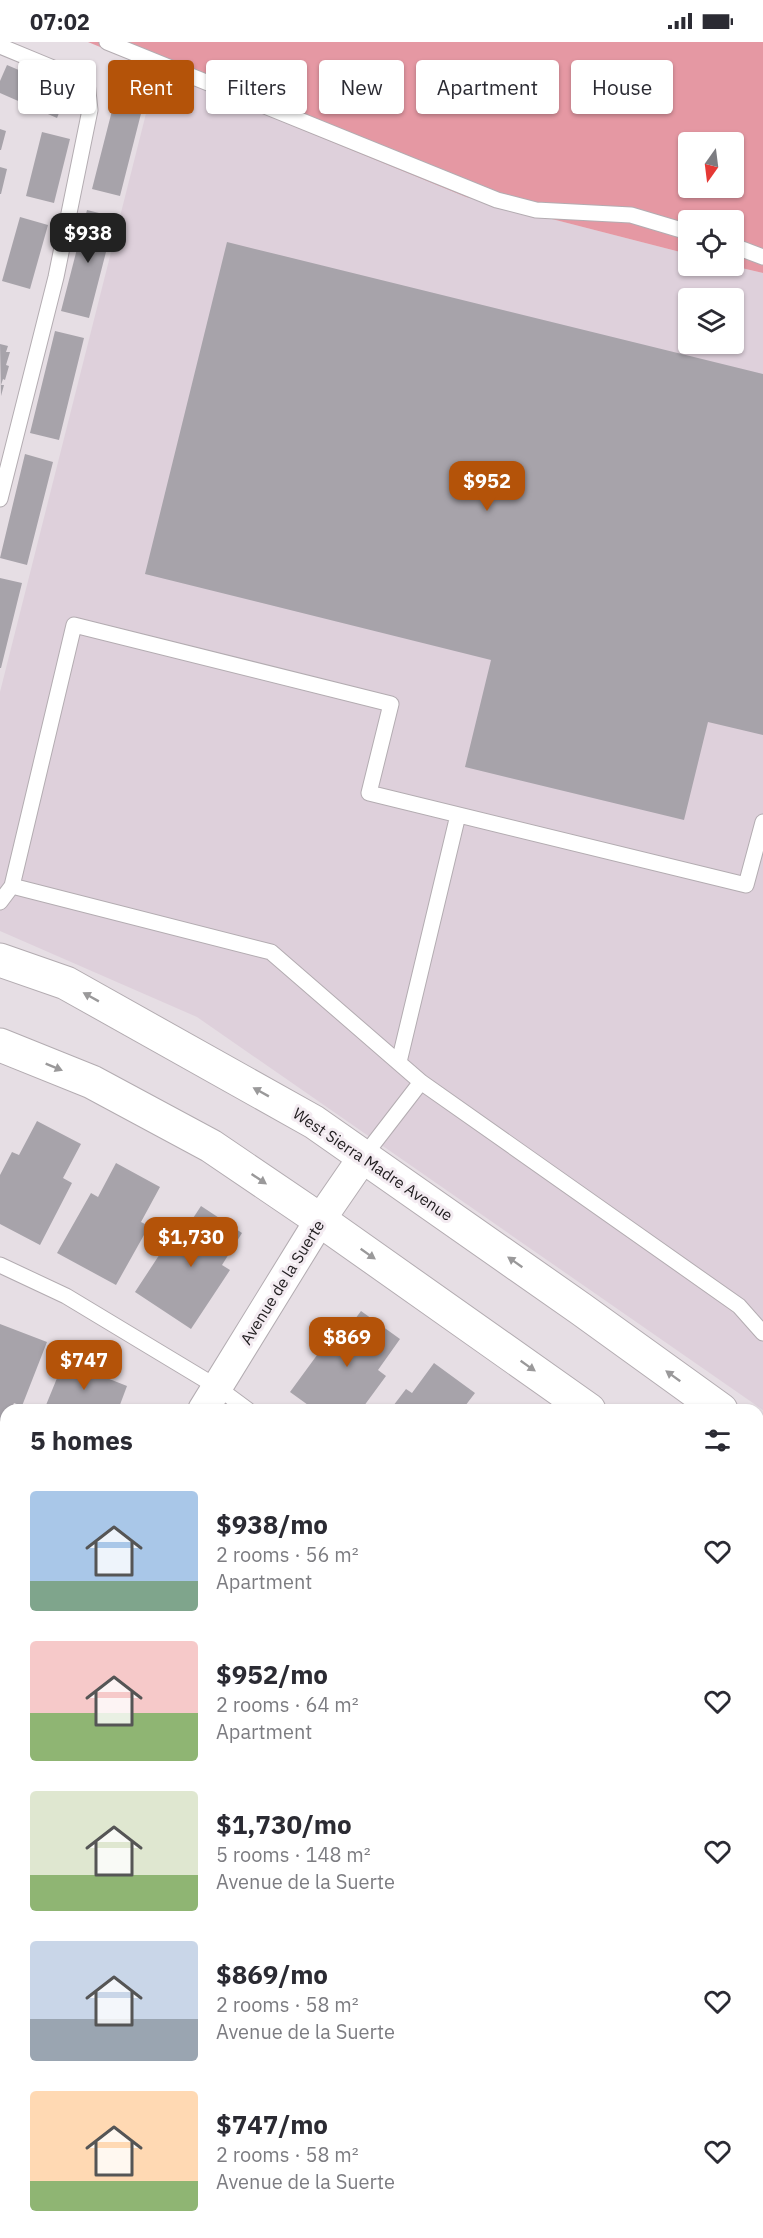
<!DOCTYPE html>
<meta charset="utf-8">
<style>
body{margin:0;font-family:"IBM Plex Sans",sans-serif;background:#f7f7f7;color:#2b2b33;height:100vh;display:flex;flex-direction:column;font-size:22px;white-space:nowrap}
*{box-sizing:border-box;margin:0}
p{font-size:20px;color:#7c7c81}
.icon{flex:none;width:33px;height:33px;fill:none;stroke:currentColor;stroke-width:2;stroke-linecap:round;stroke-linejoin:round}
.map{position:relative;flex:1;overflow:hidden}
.sheet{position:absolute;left:0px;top:1362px;width:764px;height:834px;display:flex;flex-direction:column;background:#fff;border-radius:18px 18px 0 0;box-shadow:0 2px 4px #0004}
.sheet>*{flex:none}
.guide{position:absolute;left:18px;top:18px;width:728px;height:54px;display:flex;gap:12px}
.needle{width:39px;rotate:194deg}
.controls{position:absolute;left:678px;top:90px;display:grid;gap:12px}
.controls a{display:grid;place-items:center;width:66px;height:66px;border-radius:6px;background:#fff;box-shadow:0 2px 4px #0004;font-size:30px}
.price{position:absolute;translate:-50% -51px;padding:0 14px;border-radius:12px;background:#b45309;color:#fff;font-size:20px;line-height:39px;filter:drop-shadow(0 2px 3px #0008)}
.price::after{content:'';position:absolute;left:50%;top:36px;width:18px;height:14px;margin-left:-9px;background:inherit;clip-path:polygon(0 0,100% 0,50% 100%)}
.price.current{background:#222;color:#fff}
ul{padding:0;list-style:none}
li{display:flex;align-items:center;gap:18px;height:150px;padding:0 30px}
li span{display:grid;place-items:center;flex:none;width:168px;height:120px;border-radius:6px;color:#555}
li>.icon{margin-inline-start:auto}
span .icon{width:72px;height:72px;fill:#fffc;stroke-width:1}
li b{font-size:26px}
h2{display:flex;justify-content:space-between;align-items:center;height:72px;padding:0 30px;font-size:26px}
.tag{padding:0 21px;border-radius:6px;background:#fff;box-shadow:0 2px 4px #0004;font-size:21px;line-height:54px}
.tag.current{background:#b45309;color:#fff}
.status{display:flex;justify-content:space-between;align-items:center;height:42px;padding:0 30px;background:#fff;direction:ltr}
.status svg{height:16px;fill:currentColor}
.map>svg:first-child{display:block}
.built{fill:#ded0db;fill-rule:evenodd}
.green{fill:#e598a3;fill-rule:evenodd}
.building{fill:#a7a3aa}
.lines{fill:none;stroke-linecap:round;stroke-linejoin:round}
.service-casing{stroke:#b3acb1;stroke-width:17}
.minor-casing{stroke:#b3acb1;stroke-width:32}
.tertiary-casing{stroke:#b3acb1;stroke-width:35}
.service{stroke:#fff;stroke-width:15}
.minor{stroke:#fff;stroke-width:30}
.tertiary{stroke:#fff;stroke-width:33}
.oneway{fill:#9a999a}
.labels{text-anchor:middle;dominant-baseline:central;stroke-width:6;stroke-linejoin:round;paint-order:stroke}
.street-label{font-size:16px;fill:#1f1c1e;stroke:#f3ebf1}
</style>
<div class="status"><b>07:02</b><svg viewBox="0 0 49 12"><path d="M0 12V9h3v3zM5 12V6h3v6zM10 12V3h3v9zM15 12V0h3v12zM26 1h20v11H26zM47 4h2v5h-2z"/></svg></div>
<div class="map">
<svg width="763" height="2196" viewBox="0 0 763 2196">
<rect width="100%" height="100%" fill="#e6dee4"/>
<path class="built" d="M 157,28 L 466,155 L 688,212 L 688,224 L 733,224 L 763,231 L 763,1368 L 197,975 L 0,889 L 0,650 ZM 688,256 L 734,256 L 734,302 L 688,302 Z"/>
<path class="green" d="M 88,0 L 763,0 L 763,231 L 733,224 L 734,178 L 688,178 L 688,212 L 466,155 ZM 688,100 L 734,100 L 734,146 L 688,146 Z"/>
<path class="building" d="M 7,23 L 68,49 L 57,76 L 0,51 L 0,39 Z
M 118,45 L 146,52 L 120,154 L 92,147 Z
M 0,87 L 6,89 L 1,108 L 0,108 Z
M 42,90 L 70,97 L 54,161 L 26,154 Z
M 0,125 L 7,127 L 1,152 L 0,152 Z
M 87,168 L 115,175 L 89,276 L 61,269 Z
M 20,175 L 48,183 L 30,247 L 2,239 Z
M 227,200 L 763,332 L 763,693 L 708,680 L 684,778 L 465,725 L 491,618 L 145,532 Z
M 55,289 L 84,296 L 59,398 L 30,391 Z
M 0,302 L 8,304 L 6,310 L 10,310 L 6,323 L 9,324 L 5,338 L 3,337 L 1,343 L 4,343 L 1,354 Z
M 25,412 L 53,420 L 27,523 L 0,516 Z
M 0,536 L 22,541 L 1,626 L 0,626 Z
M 37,1079 L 81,1102 L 63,1136 L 72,1141 L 40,1203 L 0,1182 L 0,1133 L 12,1110 L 19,1113 Z
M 116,1121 L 160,1145 L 141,1180 L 149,1184 L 116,1243 L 57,1211 L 91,1151 L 98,1155 Z
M 201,1164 L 242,1191 L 222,1223 L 230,1228 L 191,1287 L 135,1250 L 173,1192 L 180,1196 Z
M 361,1269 L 400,1297 L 378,1328 L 386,1334 L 361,1368 L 315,1368 L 290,1350 L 331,1294 L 338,1300 Z
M 0,1282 L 47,1300 L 22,1364 L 14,1361 L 11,1368 L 6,1368 L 6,1381 L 0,1396 Z
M 64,1319 L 127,1344 L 118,1368 L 44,1368 Z
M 434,1321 L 475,1351 L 462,1368 L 390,1368 L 406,1347 L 412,1351 Z
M 758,1556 L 763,1560 L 763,1572 L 758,1580 Z
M 0,1557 L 6,1558 L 6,1628 L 1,1648 Z
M 0,1777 L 6,1798 L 6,1812 L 0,1814 Z
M 0,1814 L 6,1834 L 6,1851 L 0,1853 Z
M 0,2065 L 6,2086 L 6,2100 L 0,2102 Z
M 207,2190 L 241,2190 L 259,2196 L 205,2196 Z
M 480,2190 L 499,2190 L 497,2196 Z
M 510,2190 L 538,2190 L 536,2196 L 526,2196 Z
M 685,2190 L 745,2190 L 754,2193 L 753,2196 L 683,2196 Z"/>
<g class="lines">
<defs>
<path id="service" d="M 107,0 L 497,158 L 536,168 L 631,173 L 688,190
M 0,4 L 87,40 L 90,68 L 56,235 L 0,457
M 734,204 L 763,215
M 12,844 L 271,910 L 421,1040
M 0,860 L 12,844 L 74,583 L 391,662 L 369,751 L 746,843 L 763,780
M 399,1020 L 458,773
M 364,1114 L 421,1040 L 739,1264 L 763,1291
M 0,1223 L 66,1254 L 217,1345 L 248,1368
M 758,1729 L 763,1733"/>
<path id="minor" d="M 203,1368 L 320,1178 L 364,1114
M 0,1477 L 6,1480
M 758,1782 L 763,1763
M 0,1913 L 6,1912
M 758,2072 L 763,2074
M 140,2196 L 142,2190
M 626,2196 L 628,2190"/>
<path id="tertiary" d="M 0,918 L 66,941 L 314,1080 L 581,1267 L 721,1368
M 0,1003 L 92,1040 L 211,1104 L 320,1178 L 589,1368
M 758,1395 L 763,1399
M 758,1487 L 763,1490"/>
</defs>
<use href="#service" class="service-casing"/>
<use href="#minor" class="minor-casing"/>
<use href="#tertiary" class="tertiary-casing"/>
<use href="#service" class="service"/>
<use href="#minor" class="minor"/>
<use href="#tertiary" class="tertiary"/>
</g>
<defs><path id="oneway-solid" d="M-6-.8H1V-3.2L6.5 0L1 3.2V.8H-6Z" transform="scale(1.5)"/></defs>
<g class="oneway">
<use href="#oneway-solid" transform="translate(91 955) rotate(-151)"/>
<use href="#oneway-solid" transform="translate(54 1025) rotate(22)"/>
<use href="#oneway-solid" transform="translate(261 1050) rotate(-151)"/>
<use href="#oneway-solid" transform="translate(259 1137) rotate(34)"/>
<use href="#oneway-solid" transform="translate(368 1212) rotate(35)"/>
<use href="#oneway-solid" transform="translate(515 1220) rotate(-145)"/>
<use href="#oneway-solid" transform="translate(528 1324) rotate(35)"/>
<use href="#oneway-solid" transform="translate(673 1334) rotate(-144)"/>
</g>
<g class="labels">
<g class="street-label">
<text transform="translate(373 1122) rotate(34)">West Sierra Madre Avenue</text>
<text transform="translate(282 1240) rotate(-58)">Avenue de la Suerte</text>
</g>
</g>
</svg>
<div class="controls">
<a><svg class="needle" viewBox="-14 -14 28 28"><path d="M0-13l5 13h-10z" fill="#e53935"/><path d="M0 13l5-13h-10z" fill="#7c7c81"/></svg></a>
<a><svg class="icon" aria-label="locate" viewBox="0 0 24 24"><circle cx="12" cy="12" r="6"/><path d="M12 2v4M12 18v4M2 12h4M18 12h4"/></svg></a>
<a><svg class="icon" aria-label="layers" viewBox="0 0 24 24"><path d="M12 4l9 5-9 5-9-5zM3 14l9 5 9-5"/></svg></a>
</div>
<b class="price current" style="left:88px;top:222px">$938</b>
<b class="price" style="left:487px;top:470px">$952</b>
<b class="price" style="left:191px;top:1226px">$1,730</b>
<b class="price" style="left:347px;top:1326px">$869</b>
<b class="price" style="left:84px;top:1349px">$747</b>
<div class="guide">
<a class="tag">Buy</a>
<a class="tag current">Rent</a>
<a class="tag">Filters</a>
<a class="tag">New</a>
<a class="tag">Apartment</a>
<a class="tag">House</a>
</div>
<section class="sheet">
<h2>5 homes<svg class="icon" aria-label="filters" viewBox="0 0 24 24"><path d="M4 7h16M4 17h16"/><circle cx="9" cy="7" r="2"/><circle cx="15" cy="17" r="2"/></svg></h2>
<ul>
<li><span style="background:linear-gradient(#a9c7e8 75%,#7fa58c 0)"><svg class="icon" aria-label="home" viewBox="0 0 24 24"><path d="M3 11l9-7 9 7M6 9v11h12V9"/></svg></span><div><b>$938/mo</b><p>2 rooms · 56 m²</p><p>Apartment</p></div><svg class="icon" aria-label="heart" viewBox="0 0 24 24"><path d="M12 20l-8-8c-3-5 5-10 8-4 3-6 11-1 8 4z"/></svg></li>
<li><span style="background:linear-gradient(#f6c9c9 60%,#8fb573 0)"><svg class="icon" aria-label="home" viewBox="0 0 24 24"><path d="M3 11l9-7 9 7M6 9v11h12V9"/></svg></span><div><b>$952/mo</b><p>2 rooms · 64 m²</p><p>Apartment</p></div><svg class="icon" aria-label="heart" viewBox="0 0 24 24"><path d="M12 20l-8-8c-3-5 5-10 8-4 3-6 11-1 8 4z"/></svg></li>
<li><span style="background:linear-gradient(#dfe7d0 70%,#8fb573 0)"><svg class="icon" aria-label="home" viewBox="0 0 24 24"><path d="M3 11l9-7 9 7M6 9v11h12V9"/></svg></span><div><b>$1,730/mo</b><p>5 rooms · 148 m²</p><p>Avenue de la Suerte</p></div><svg class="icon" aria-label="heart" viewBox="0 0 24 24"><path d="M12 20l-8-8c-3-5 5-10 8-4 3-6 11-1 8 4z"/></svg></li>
<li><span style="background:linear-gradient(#c9d6e8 65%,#9aa5b1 0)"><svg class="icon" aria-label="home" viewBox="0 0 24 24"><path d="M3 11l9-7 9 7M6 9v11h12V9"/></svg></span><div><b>$869/mo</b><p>2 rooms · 58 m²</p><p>Avenue de la Suerte</p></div><svg class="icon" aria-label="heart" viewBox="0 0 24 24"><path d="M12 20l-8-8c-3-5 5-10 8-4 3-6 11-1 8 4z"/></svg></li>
<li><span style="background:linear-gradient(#ffd9b3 75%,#8fb573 0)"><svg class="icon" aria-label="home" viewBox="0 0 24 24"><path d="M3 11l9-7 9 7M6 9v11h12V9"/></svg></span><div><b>$747/mo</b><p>2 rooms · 58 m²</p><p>Avenue de la Suerte</p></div><svg class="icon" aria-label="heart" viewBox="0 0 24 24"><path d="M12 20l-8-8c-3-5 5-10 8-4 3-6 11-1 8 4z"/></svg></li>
</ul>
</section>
</div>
